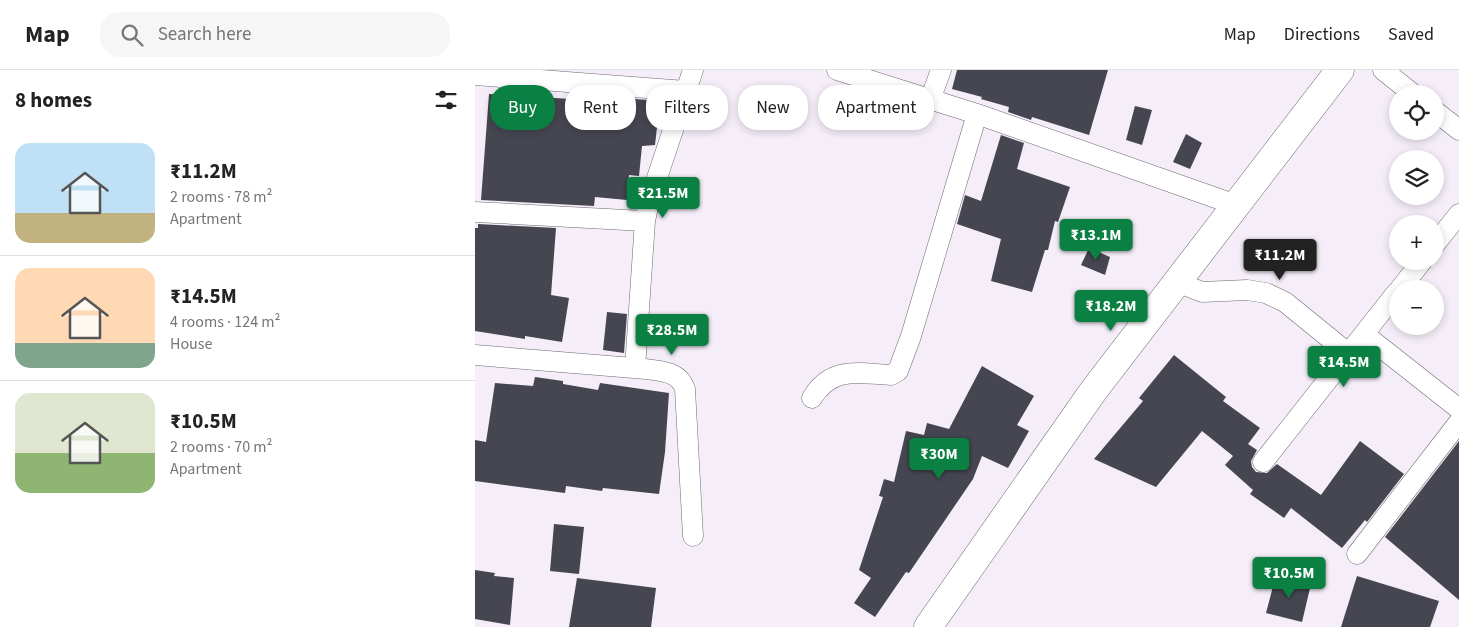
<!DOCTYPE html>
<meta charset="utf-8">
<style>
body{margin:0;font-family:"Source Sans 3",sans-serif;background:#f6f6f6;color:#222;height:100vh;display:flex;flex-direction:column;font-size:19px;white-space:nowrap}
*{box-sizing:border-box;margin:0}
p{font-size:16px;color:#767676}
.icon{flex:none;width:28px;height:28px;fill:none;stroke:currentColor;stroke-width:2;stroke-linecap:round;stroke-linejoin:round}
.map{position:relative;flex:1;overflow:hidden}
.sheet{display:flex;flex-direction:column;background:#fff;width:475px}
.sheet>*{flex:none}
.hud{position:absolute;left:15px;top:15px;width:475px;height:45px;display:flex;gap:10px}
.controls{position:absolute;left:914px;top:15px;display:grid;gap:10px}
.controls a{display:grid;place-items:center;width:55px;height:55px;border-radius:50%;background:#fff;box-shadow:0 2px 8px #0003;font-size:25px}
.price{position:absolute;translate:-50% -42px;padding:0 11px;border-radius:5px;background:#0b8043;color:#fff;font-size:16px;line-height:32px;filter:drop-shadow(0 1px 2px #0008)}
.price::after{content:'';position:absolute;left:50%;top:30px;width:15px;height:11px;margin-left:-8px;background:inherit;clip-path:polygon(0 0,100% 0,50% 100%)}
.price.on{background:#222;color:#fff}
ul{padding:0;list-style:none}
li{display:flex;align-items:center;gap:15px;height:125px;padding:0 15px}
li+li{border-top:1px solid #e0e0e0}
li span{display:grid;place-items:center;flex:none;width:140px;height:100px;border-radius:15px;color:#555}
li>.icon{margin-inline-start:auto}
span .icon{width:60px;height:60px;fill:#fffc;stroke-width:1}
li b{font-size:21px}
h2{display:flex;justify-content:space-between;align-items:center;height:60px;padding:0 15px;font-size:21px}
.chip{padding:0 18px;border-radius:20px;background:#fff;box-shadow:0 2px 8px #0003;font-size:18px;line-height:45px}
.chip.on{background:#0b8043;color:#fff}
header{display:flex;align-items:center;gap:30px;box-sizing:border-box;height:70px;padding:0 25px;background:#fff;border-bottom:1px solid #e0e0e0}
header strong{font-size:24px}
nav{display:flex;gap:28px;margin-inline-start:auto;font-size:18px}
.search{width:350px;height:45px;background:#f6f6f6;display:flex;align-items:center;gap:12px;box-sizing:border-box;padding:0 18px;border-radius:20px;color:#767676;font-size:19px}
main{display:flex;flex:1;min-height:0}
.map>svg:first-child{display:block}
.building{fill:#454650}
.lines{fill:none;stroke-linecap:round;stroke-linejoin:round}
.street-casing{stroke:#6e6872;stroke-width:21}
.secondary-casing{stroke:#6e6872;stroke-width:29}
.street{stroke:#fff;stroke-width:20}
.secondary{stroke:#fff;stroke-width:28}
</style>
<header>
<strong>Map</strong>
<div class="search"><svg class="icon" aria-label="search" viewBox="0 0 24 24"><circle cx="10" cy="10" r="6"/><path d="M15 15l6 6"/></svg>Search here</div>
<nav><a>Map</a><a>Directions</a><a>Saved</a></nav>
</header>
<main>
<section class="sheet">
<h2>8 homes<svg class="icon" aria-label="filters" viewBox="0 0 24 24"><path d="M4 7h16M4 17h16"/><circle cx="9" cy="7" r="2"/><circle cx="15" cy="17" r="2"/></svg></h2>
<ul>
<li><span style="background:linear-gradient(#bfe0f5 70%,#c2b280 0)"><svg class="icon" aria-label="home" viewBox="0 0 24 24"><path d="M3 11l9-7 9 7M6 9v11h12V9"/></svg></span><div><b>₹11.2M</b><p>2 rooms · 78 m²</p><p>Apartment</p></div></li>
<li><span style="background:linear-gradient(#ffd9b3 75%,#7fa58c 0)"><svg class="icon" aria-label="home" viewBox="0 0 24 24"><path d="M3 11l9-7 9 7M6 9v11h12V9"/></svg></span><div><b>₹14.5M</b><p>4 rooms · 124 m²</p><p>House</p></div></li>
<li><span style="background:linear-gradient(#dfe7d0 60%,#8fb573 0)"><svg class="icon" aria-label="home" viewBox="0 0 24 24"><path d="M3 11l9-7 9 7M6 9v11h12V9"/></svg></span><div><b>₹10.5M</b><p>2 rooms · 70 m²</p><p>Apartment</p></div></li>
</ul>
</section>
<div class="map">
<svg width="984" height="557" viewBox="0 0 984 557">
<rect width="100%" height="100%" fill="#f5eef9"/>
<path class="building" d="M 482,0 L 633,0 L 614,65 L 557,47 L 556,50 L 533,42 L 534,37 L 506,29 L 507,27 L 477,19 Z
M 14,24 L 147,32 L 148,28 L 185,31 L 180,75 L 167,76 L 164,106 L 154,105 L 152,130 L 120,127 L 119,136 L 6,130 Z
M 660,36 L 677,40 L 667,75 L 651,70 Z
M 711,64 L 727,73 L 715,99 L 698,92 Z
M 526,65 L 549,73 L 542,99 L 595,117 L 583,152 L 580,151 L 573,180 L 570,180 L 557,222 L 516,211 L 526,169 L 482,154 L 490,125 L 506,131 Z
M 3,154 L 81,158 L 76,225 L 94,228 L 87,272 L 50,266 L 50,269 L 0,261 L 0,158 L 3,158 Z
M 614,178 L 635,187 L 630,205 L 606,195 Z
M 132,242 L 152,244 L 149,283 L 128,280 Z
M 699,285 L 751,327 L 748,331 L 785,358 L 773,374 L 782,380 L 776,391 L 777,397 L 781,402 L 792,403 L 802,394 L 846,425 L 885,371 L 929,404 L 892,452 L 890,450 L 867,478 L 816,438 L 809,448 L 775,424 L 778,420 L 750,395 L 758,386 L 727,361 L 681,417 L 619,389 L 668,331 L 664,328 Z
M 507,296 L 559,326 L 542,355 L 554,361 L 533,398 L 507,386 L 498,409 L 434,503 L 431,502 L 400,547 L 379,533 L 396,508 L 384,500 L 408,427 L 404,426 L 409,409 L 419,412 L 431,361 L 449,365 L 452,353 L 474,359 Z
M 60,307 L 88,311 L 88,314 L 123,320 L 125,313 L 194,323 L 190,382 L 184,424 L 128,418 L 127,421 L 91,416 L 90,423 L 0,411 L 0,370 L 11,372 L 20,313 L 58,316 Z
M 984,371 L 984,530 L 910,467 Z
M 79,454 L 109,457 L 104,504 L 75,501 Z
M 0,500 L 20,503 L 19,506 L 39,508 L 35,555 L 0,549 Z
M 801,505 L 836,514 L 827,552 L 791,543 Z
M 882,506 L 964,531 L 955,557 L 866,557 Z
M 102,508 L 181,518 L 176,557 L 94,557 Z"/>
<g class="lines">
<defs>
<path id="street" d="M 362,0 L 502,44 L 761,135
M 908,0 L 938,24
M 0,5 L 211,21
M 455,30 L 466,0
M 960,41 L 984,60
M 0,142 L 170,151
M 960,174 L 984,144
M 702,212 L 727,222 L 772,220 L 791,223 L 810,232 L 874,284
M 925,219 L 947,191
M 889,264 L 984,339
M 0,285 L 171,299 C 188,302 204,301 210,319 L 218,466
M 160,298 L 170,151 L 174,132 L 218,0
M 337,328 C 356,296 383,303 416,305 L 423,301 L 436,266 L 502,44
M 788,392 L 922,222
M 882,484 L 984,352"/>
<path id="secondary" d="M 453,557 L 619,320 L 865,0"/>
</defs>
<use href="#street" class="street-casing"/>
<use href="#secondary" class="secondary-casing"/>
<use href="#street" class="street"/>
<use href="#secondary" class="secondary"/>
</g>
</svg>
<div class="controls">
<a><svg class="icon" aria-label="locate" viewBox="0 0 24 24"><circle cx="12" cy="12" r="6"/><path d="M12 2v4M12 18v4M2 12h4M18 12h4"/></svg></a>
<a><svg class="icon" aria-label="layers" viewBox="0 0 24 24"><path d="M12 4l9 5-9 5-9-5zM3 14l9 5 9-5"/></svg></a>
<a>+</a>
<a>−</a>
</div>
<b class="price" style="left:188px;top:149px">₹21.5M</b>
<b class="price" style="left:621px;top:191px">₹13.1M</b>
<b class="price on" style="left:805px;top:211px">₹11.2M</b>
<b class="price" style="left:636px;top:262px">₹18.2M</b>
<b class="price" style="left:197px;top:286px">₹28.5M</b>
<b class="price" style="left:869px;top:318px">₹14.5M</b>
<b class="price" style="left:464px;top:410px">₹30M</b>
<b class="price" style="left:814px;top:529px">₹10.5M</b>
<div class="hud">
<a class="chip on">Buy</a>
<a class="chip">Rent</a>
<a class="chip">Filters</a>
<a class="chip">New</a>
<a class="chip">Apartment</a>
</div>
</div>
</main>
